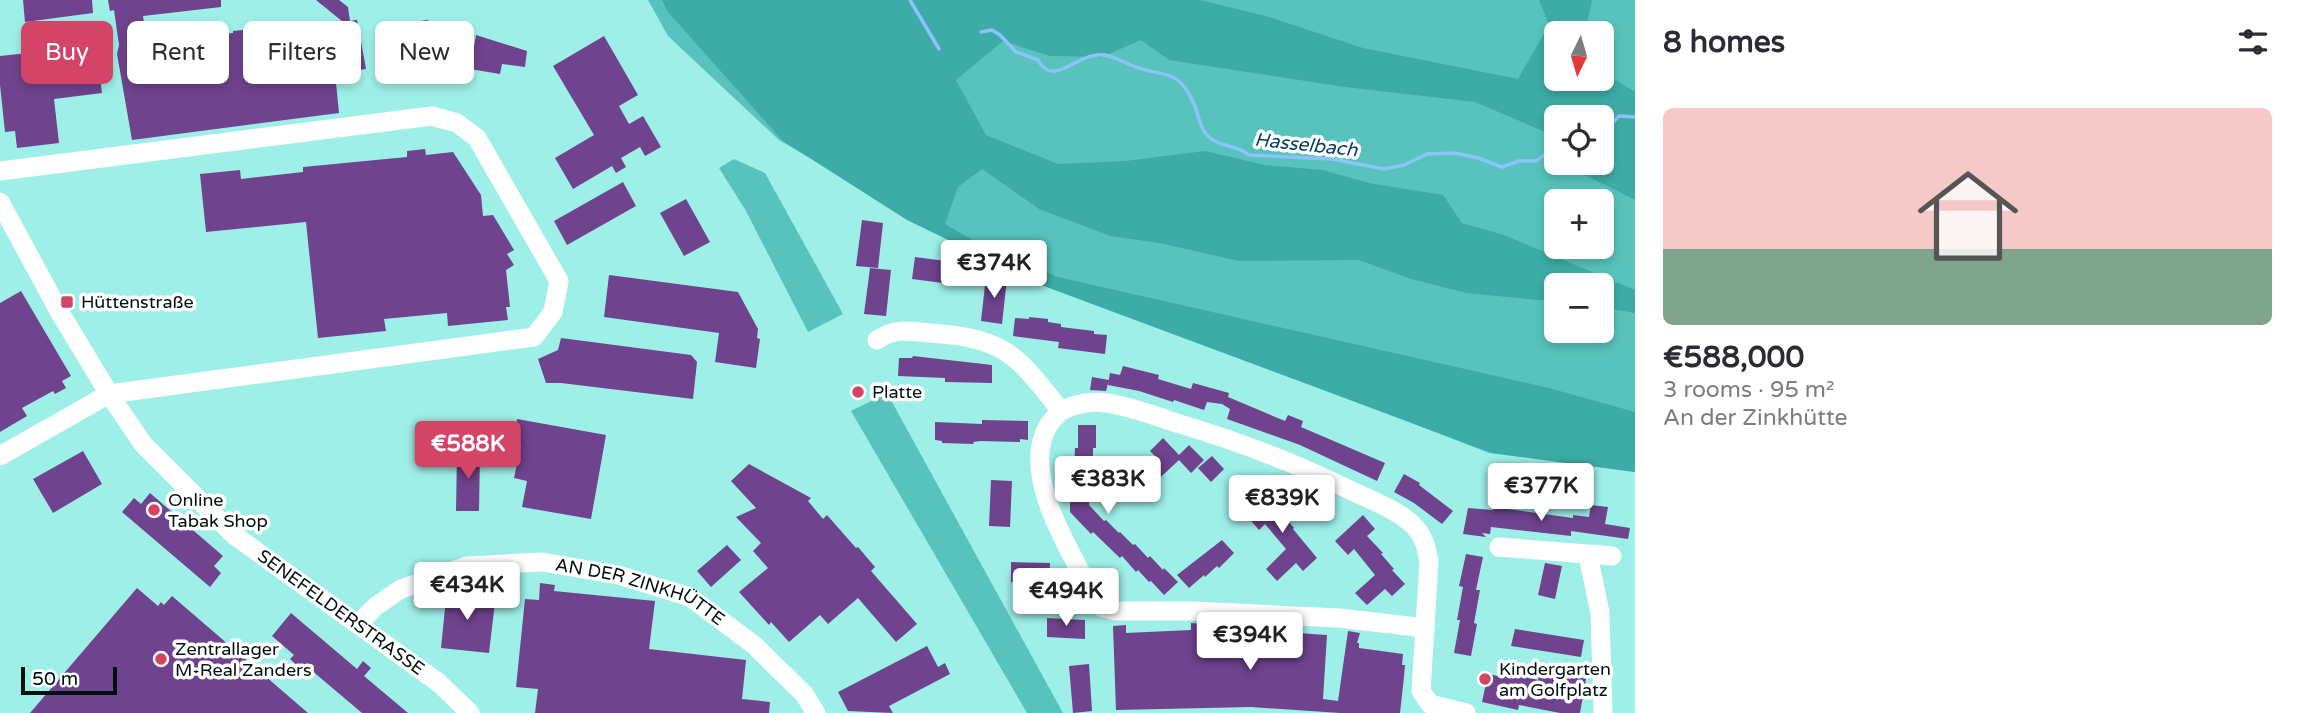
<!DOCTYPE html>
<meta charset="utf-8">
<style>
body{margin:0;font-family:"Varela Round",sans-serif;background:#f2f2f3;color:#2b2b33;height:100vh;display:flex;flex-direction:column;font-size:26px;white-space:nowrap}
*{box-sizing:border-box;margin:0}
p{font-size:23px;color:#7c7c81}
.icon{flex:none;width:38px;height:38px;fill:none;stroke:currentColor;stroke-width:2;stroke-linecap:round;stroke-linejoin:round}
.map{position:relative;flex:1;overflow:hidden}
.side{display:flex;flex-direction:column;background:#fff;width:665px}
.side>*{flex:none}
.banner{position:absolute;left:21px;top:21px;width:665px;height:63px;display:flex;gap:14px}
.needle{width:46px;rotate:185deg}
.controls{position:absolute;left:1544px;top:21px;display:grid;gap:14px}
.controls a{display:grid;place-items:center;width:70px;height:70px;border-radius:10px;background:#fff;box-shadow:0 4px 10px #0003;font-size:35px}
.scale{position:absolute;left:21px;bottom:18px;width:96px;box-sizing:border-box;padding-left:7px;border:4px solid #00100f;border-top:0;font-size:19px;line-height:24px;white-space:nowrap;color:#00100f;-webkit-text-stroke:5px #fff;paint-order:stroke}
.price{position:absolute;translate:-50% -60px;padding:0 16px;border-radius:7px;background:#fff;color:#222;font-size:23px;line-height:46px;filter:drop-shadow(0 2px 4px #0008)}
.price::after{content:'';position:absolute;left:50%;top:42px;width:21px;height:16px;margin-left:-10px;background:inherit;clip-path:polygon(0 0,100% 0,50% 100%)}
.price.current{background:#d34467;color:#fff}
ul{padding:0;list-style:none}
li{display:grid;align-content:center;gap:14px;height:371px;padding:0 28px}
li+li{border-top:2px solid #e1e1e2}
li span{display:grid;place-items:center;height:217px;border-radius:10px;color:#555}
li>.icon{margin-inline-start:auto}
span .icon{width:126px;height:126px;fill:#fffc;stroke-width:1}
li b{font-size:30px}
h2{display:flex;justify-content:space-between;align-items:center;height:84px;padding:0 28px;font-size:30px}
.pill{padding:0 24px;border-radius:10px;background:#fff;box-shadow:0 4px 10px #0003;font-size:24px;line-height:63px}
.pill.current{background:#d34467;color:#fff}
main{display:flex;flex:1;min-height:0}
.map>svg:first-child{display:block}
.green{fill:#57c3bc;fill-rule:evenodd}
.forest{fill:#3eaca6}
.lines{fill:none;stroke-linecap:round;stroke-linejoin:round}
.stream{stroke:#8cc3fb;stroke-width:3.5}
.building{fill:#6f438d}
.minor{stroke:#fff;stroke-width:19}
.poi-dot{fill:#d34467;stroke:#fff;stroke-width:2.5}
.labels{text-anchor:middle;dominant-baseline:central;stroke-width:7;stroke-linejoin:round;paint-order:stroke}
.poi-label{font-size:18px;fill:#00100f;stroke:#fff;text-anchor:start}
.street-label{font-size:18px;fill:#00100f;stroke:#fff}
.water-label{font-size:19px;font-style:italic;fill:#083d68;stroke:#fff}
</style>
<main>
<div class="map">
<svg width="1635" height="713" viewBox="0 0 1635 713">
<rect width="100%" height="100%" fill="#9fefe9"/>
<path class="green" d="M 648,0 L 1635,0 L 1635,472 L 1489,453 L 1042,280 L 909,216 L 779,140 L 668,36 ZM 1556,33 L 1601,33 L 1601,79 L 1556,79 ZM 1556,117 L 1601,117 L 1601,163 L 1556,163 ZM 1556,201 L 1601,201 L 1601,247 L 1556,247 ZM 1556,285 L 1601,285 L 1601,331 L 1556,331 Z
M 734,159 L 765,173 L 843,314 L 808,332 L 746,211 L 719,168 Z
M 887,393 L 1063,713 L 1027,713 L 851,411 Z"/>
<path class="forest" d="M 662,0 L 1200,0 L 1266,16 L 1363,48 L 1518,79 L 1549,25 L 1539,0 L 1592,0 L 1585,33 L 1556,33 L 1556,79 L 1601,79 L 1601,71 L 1635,92 L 1635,200 L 1585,175 L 1573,163 L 1601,163 L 1601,117 L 1556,117 L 1556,144 L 1543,131 L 1475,102 L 1345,87 L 1169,60 L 1141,40 L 1102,57 L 1050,56 L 1003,41 L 956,80 L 986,135 L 1058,164 L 1125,161 L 1205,151 L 1265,165 L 1323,170 L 1369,183 L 1443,195 L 1462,223 L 1504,235 L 1635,290 L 1635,313 L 1601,307 L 1601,285 L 1556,285 L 1556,299 L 1538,300 L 1466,293 L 1411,279 L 1359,260 L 1239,261 L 1159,243 L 1110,236 L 1039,209 L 982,169 L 958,187 L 945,224 L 978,243 L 1058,277 L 1549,388 L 1635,412 L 1635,472 L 1492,453 L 1041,285 L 907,220 L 783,141 L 668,12 Z"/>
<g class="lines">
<path class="stream" d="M 910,0 L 939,49
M 981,32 L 992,30 L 1000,35 L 1016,52 L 1038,60 C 1055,91 1079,47 1109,56 C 1119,59 1129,65 1139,68 C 1168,77 1179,70 1194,104 C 1199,115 1199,129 1210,138 C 1221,147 1237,145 1249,155 L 1332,159 L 1384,169 L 1404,165 L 1427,154 L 1455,153 L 1478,158 L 1502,167 L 1519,161 L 1536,161 L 1556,147
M 1601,135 L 1619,116 L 1635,117"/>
</g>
<path class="building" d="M 23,0 L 92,0 L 93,13 L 25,22 Z
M 108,0 L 221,0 L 221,7 L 143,16 L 148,50 L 175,46 L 175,41 L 233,33 L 233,31 L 243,30 L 243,32 L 302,24 L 302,29 L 343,22 L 316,0 L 339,0 L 348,7 L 350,21 L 357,20 L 366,69 L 335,73 L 339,113 L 132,140 L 117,54 L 119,45 L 114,10 L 110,11 Z
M 428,20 L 435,77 L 398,82 L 390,25 Z
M 476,35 L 527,51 L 525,67 L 502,64 L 500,74 L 470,69 Z
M 604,36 L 638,95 L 619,106 L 629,124 L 643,116 L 661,147 L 645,156 L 640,147 L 621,158 L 626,167 L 616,173 L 612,166 L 573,189 L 555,158 L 594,135 L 553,66 Z
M 38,52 L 41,67 L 98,61 L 102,93 L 54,99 L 59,143 L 17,148 L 15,131 L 5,132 L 0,85 L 0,56 Z
M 425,149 L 426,155 L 453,152 L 481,195 L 483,216 L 493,215 L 514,250 L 507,254 L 514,265 L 506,270 L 510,307 L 506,307 L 508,320 L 448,326 L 447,313 L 384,319 L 386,331 L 318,338 L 306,222 L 206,232 L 200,174 L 240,170 L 241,179 L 303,172 L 303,167 L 407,157 L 407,151 Z
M 623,182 L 636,206 L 567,245 L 554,221 Z
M 686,199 L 710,242 L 684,256 L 660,213 Z
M 862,220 L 883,223 L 878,268 L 856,266 Z
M 915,257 L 961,263 L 958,285 L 912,279 Z
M 870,268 L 891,270 L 886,316 L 864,314 Z
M 609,275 L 738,292 L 758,329 L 757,338 L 760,339 L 756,368 L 715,362 L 719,333 L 604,317 Z
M 986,276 L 1007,278 L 1002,324 L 981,321 Z
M 21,291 L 71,376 L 62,381 L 66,388 L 55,394 L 53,391 L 22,408 L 27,416 L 0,432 L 0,303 Z
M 1029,317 L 1048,319 L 1048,322 L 1061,324 L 1061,327 L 1094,331 L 1094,334 L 1107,335 L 1105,354 L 1058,348 L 1059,342 L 1013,336 L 1015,318 L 1029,319 Z
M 561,338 L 691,355 L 697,362 L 693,399 L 561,383 L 546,383 L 538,359 L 558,350 Z
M 913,356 L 992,365 L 992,383 L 945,382 L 945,378 L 898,376 L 899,358 L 912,358 Z
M 1123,366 L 1159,375 L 1158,379 L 1191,389 L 1193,383 L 1229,393 L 1228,397 L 1285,421 L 1288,415 L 1303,421 L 1301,427 L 1385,463 L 1377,481 L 1300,445 L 1227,419 L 1230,409 L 1222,404 L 1207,402 L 1204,410 L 1174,400 L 1173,402 L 1139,391 L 1108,385 L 1110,373 L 1120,375 Z
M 1092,377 L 1109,380 L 1106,391 L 1090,390 Z
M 517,419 L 606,435 L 591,519 L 522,507 L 527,481 L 514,478 L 521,444 L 513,443 Z
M 982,420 L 1028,421 L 1028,440 L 1020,439 L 1020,442 L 981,441 L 973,442 L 974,444 L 942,443 L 942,441 L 935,440 L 935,422 L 982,424 Z
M 1078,425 L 1096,425 L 1096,448 L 1093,448 L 1093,467 L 1091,467 L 1089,505 L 1104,521 L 1106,520 L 1119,533 L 1120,532 L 1133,545 L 1135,544 L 1148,558 L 1150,556 L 1163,570 L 1164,568 L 1178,582 L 1164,595 L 1151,581 L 1149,582 L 1138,570 L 1136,572 L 1122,556 L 1120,558 L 1093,532 L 1091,534 L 1070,512 L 1070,488 L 1073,488 L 1075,448 L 1078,448 Z
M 1163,438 L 1179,455 L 1189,445 L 1204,460 L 1191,473 L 1179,460 L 1151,486 L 1139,473 L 1156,457 L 1150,451 Z
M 83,451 L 102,484 L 53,513 L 33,479 Z
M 457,452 L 480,452 L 479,511 L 456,511 Z
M 1212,456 L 1224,469 L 1211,482 L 1198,468 Z
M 749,464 L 811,498 L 808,501 L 823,519 L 827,515 L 856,548 L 858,547 L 875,567 L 871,571 L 917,624 L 896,642 L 858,598 L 828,624 L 820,615 L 789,642 L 771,622 L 769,625 L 739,592 L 768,568 L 753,551 L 761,543 L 736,517 L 756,508 L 731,481 Z
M 1404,474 L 1420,483 L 1419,485 L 1453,511 L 1442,524 L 1414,503 L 1394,492 Z
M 991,480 L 1012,481 L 1010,527 L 989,526 Z
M 1278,487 L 1290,500 L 1279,511 L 1294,528 L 1293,529 L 1317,558 L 1303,571 L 1296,563 L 1277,581 L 1266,569 L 1286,549 L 1265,524 L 1259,530 L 1247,516 Z
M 150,493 L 223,556 L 214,566 L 221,573 L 210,587 L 122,512 L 134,498 L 141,504 Z
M 1591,505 L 1608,507 L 1605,524 L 1630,528 L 1628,539 L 1571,531 L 1571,536 L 1491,527 L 1490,534 L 1482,533 L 1486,537 L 1463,534 L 1468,508 L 1493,510 L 1494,507 L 1573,518 L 1573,515 L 1589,517 Z
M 1363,515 L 1375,529 L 1367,536 L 1383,553 L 1381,554 L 1394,569 L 1392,570 L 1405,584 L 1392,596 L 1385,589 L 1367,605 L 1355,593 L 1375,575 L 1354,549 L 1348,555 L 1335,541 Z
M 1222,540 L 1234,553 L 1219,568 L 1217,566 L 1205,577 L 1204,575 L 1189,588 L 1177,575 Z
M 727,545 L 741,560 L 711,587 L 697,571 Z
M 1466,554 L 1483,557 L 1476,590 L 1480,590 L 1474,623 L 1477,624 L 1471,656 L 1454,653 L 1460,620 L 1457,620 L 1463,587 L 1459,586 Z
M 1011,562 L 1050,563 L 1049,584 L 1011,582 Z
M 1545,563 L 1562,566 L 1555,599 L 1538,595 Z
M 540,583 L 555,585 L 554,591 L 655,601 L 649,649 L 746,660 L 742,699 L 770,702 L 769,713 L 535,713 L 538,689 L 516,687 L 525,599 L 539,600 Z
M 472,585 L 470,600 L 495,602 L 489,653 L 441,648 L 447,588 L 457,589 Z
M 137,588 L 158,606 L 161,602 L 164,605 L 172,596 L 308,713 L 30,713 Z
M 291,613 L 357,669 L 363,661 L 371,668 L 364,676 L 408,713 L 362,713 L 304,664 L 300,668 L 290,659 L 294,655 L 272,636 Z
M 1047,618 L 1085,620 L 1085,639 L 1047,637 Z
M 1191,623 L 1204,624 L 1204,630 L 1270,631 L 1270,627 L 1283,628 L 1283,632 L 1327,635 L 1323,699 L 1338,701 L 1348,631 L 1360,633 L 1357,643 L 1359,643 L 1359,648 L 1403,654 L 1402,665 L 1405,665 L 1404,677 L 1400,713 L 1340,713 L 1251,707 L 1116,710 L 1113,626 L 1126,625 L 1126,633 L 1191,630 Z
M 1515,629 L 1584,640 L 1581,657 L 1511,646 Z
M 927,646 L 938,667 L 945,663 L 950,674 L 889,706 L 893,713 L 848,711 L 838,692 Z
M 1089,664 L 1092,711 L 1073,713 L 1069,666 Z
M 1540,670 L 1586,679 L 1580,713 L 1560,713 L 1519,705 L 1518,710 L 1482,702 L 1488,674 L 1503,677 L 1505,671 L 1538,680 Z"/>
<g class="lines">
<g class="minor">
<path d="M 0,171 L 432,116 L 457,123 L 477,138 L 559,281 L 553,312 L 534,337 L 109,394 L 0,456"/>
<path id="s1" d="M 0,202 L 59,311 L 109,394 L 143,444 L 234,535 L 439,683 L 470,713"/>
<path d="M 877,340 C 893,328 910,331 929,333 C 1005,338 1015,353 1061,411 C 1076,403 1090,401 1107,403 C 1132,407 1156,416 1180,424 C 1240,442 1298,464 1354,492 C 1373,501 1395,509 1411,523 C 1423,534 1426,545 1429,561 L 1421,691 L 1430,704 L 1466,713"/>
<path d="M 1061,411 C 1056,416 1050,421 1047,428 C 1025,468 1058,530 1077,565 C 1084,579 1090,597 1101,607 L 1116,611 L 1195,611 L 1339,618 L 1425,628"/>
<path d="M 1499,547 L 1612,556"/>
<path d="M 1588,555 L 1600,613 L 1603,713"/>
<path id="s2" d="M 358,624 L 376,606 L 401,589 L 467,566 L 542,562 L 618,575 L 690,597 L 754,645 L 804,694 L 816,713"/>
</g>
</g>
<g class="poi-dot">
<rect x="60" y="295" width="14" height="14" rx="3.5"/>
<circle cx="858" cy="392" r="7"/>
<circle cx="154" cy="510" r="7"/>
<circle cx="161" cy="659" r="7"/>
<circle cx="1485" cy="679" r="7"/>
</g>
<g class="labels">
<g class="poi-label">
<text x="81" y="302">Hüttenstraße</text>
<text x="872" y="392">Platte</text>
<text x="168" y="500">Online<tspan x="168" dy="21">Tabak Shop</tspan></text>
<text x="175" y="649">Zentrallager<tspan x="175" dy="21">M-Real Zanders</tspan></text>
<text x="1499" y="669">Kindergarten<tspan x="1499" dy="21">am Golfplatz</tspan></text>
</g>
<g class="street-label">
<text stroke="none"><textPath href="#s2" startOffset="304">AN DER ZINKHÜTTE</textPath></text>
<text stroke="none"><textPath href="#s1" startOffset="542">SENEFELDERSTRASSE</textPath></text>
</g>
<g class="water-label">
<text transform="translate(1306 145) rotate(6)">Hasselbach</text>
</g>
</g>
</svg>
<div class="controls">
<a><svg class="needle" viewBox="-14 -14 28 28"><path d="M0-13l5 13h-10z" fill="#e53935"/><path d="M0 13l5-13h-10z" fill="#7c7c81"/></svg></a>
<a><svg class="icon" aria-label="locate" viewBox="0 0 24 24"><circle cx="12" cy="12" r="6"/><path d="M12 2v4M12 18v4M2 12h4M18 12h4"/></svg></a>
<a>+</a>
<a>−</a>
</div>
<div class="scale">50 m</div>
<b class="price" style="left:994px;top:300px">€374K</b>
<b class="price current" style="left:468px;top:481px">€588K</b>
<b class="price" style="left:1108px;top:516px">€383K</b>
<b class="price" style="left:1541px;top:523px">€377K</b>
<b class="price" style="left:1282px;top:535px">€839K</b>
<b class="price" style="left:467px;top:622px">€434K</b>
<b class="price" style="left:1066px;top:628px">€494K</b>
<b class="price" style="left:1250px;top:672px">€394K</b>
<div class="banner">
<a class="pill current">Buy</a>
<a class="pill">Rent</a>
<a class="pill">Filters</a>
<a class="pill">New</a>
</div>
</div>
<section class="side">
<h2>8 homes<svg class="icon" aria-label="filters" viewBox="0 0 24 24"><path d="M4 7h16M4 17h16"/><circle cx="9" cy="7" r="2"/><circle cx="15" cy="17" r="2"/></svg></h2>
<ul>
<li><span style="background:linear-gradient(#f6c9c9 65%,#7fa58c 0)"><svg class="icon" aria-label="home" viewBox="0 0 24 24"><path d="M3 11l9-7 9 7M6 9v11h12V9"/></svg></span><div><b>€588,000</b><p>3 rooms · 95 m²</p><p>An der Zinkhütte</p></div></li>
</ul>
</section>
</main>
